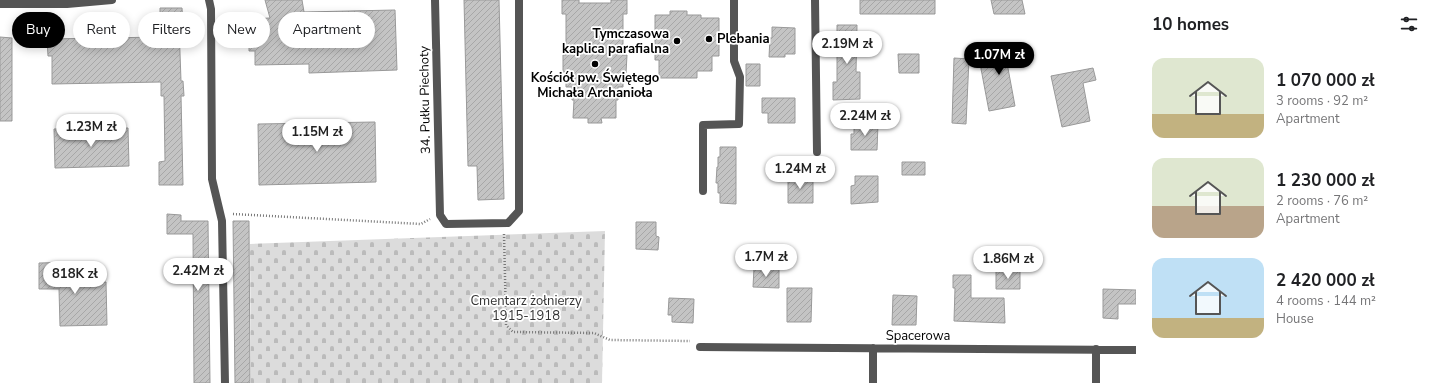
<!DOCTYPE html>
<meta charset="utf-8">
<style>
body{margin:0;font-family:"Nunito Sans",sans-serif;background:#f2f2f2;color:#202124;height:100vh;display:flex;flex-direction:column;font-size:15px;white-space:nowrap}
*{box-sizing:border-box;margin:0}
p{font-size:13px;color:#757577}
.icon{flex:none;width:22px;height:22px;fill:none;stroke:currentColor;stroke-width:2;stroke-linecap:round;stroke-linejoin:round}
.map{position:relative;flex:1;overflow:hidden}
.side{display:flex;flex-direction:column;background:#fff;width:300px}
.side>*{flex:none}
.hud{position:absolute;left:12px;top:12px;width:380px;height:36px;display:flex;gap:8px}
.price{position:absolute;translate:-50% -34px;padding:0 9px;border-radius:14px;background:#fff;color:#222;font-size:13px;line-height:26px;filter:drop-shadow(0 1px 2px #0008)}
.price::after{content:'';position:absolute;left:50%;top:24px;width:12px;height:9px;margin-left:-6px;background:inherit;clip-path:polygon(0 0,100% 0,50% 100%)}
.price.selected{background:#000;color:#fff}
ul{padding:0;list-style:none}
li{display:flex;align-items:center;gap:12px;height:100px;padding:0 16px}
li span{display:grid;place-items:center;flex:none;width:112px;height:80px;border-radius:12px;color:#555}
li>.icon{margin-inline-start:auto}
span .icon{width:48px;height:48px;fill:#fffc;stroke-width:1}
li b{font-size:17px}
h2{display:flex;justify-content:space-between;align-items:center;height:48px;padding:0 16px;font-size:17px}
.pill{padding:0 14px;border-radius:18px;background:#fff;box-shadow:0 2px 10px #0003;font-size:14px;line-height:36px}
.pill.selected{background:#000;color:#fff}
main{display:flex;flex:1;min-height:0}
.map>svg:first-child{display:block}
.cemetery{fill:url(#cemetery-stones)}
.building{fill:url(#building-hatch);stroke:#999}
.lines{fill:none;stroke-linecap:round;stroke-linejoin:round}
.path{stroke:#777;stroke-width:2.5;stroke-dasharray:1 2;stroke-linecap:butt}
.service{stroke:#555;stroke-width:8}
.minor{stroke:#555;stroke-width:8}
.poi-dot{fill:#000;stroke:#fff;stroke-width:1.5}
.labels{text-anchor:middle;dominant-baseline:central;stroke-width:3.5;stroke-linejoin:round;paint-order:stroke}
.poi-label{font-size:13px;font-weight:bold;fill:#000;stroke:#fff;text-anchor:end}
.street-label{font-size:13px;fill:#000;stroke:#fff}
.park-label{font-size:13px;fill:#333;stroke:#fff}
</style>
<main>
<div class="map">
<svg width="1136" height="383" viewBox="0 0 1136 383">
<defs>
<pattern id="cemetery-stones" width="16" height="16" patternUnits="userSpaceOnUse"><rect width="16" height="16" fill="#dcdcdc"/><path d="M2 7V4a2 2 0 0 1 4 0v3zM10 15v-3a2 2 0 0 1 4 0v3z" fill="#bbb"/></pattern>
<pattern id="building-hatch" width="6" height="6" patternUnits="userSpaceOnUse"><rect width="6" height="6" fill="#c4c4c4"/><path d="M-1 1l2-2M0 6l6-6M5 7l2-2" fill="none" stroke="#a7a7a7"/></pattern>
</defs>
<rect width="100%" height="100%" fill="#fff"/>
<path class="cemetery" d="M 605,231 L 602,383 L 251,383 L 250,244 Z"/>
<path class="building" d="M 265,0 L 302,0 L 304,12 L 395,10 L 397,70 L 309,73 L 309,64 L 255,65 L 255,51 L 249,51 L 249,19 L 270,18 Z
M 464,0 L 499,0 L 504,199 L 478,200 L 477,166 L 468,166 Z
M 562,0 L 579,0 L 579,3 L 611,3 L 611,0 L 627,0 L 627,14 L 623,14 L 623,55 L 627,55 L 626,73 L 623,73 L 623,87 L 618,87 L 618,100 L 616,100 L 616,118 L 601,118 L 602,123 L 588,123 L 588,118 L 573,118 L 574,100 L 572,100 L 572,87 L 566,87 L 566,72 L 563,72 L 563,55 L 566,55 L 566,14 L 562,14 Z
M 860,0 L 935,0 L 935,14 L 860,14 Z
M 991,0 L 1022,0 L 1025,14 L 994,14 Z
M 160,8 L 182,8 L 183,25 L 179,25 L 181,81 L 183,81 L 184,96 L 181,96 L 183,185 L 159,185 L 159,162 L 165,161 L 164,96 L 161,96 L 161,82 L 52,84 L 52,56 L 48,56 L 47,39 L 160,37 Z
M 670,11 L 687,11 L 687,15 L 701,15 L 701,18 L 719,18 L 719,56 L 712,56 L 712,71 L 697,71 L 697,78 L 659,78 L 659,60 L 655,60 L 655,15 L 670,15 Z
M 837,25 L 857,25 L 856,72 L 860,72 L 860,99 L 833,100 L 833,82 L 837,82 Z
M 772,27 L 795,28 L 795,54 L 785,54 L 785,57 L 769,57 L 770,38 L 772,38 Z
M 0,37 L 12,38 L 12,121 L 0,121 Z
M 1020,45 L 1023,60 L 1007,63 L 1015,106 L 989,111 L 978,53 Z
M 898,54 L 919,54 L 919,73 L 899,73 Z
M 954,58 L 969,59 L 966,124 L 952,123 Z
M 746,64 L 760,64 L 760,86 L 746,86 Z
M 1093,68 L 1096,80 L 1083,83 L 1090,121 L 1062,127 L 1051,76 Z
M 762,98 L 795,98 L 795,123 L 768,123 L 768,113 L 762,113 Z
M 375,122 L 376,182 L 259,185 L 258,124 Z
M 854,123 L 878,124 L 877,150 L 851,150 L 851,134 L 854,134 Z
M 128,128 L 129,166 L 55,168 L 54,129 Z
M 720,147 L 736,147 L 736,204 L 720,203 L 720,193 L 718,193 L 718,183 L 716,183 L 717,167 L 718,167 L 718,157 L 720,157 Z
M 902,162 L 925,162 L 925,175 L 902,175 Z
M 855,176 L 878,176 L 878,202 L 851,204 L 851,186 L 855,185 Z
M 788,178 L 813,178 L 813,203 L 788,203 Z
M 167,214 L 181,215 L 181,221 L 208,221 L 210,383 L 194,383 L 193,234 L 167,234 Z
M 233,221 L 249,221 L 250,383 L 235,383 Z
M 636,222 L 656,222 L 656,236 L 659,237 L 658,250 L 636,249 Z
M 80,262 L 80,283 L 106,282 L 107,325 L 60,326 L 59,289 L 39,289 L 39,263 Z
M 754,268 L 779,269 L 779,288 L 753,287 Z
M 996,270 L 1020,270 L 1020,289 L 996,289 Z
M 953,275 L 971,275 L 971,298 L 1004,298 L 1005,323 L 954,321 L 955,288 L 953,288 Z
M 787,288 L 812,288 L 811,322 L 787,322 Z
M 1103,289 L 1136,290 L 1136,304 L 1118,304 L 1118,319 L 1103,318 Z
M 893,295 L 917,296 L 916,325 L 892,325 Z
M 669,298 L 694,299 L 693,323 L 672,322 L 672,315 L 668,315 Z"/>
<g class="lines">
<path class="path" d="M 233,214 L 421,224 L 430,219
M 504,234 L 506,320 L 506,325 L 513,332 L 594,333 L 610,340 L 690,341"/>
<path class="service" d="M 209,0 L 211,9 L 212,179 L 222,221 L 225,383
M 703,191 L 703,125 L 739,124 L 740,77 L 734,61 L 734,0"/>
<path class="minor" d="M 435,0 L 440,215 L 446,224 L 508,223 L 519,211 L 519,0
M 815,0 L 817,152
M 0,4 L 67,4 L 112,0
M 700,347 L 1136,350
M 1096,349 L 1096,383
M 873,383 L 873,348"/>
</g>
<g class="poi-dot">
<circle cx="709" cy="39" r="4"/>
<circle cx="677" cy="41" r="4"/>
<circle cx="595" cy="64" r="4"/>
</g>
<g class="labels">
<g class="poi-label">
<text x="669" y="34">Tymczasowa<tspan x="669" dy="15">kaplica parafialna</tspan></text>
<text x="717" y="39" text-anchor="start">Plebania</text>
<text x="595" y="78" text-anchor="middle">Kościół pw. Świętego<tspan x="595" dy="15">Michała Archanioła</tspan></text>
</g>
<g class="street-label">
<text transform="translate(425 100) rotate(-91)">34. Pułku Piechoty</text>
<text x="918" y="336">Spacerowa</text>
</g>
<g class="park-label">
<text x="526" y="301">Cmentarz żołnierzy<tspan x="526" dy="15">1915-1918</tspan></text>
</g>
</g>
</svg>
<b class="price" style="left:847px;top:65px">2.19M zł</b>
<b class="price selected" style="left:999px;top:76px">1.07M zł</b>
<b class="price" style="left:865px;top:137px">2.24M zł</b>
<b class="price" style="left:91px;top:148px">1.23M zł</b>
<b class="price" style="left:317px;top:153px">1.15M zł</b>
<b class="price" style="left:800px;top:190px">1.24M zł</b>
<b class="price" style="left:766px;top:278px">1.7M zł</b>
<b class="price" style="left:1008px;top:280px">1.86M zł</b>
<b class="price" style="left:198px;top:292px">2.42M zł</b>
<b class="price" style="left:75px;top:295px">818K zł</b>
<div class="hud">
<a class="pill selected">Buy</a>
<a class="pill">Rent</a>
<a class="pill">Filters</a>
<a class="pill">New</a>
<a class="pill">Apartment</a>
</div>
</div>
<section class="side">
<h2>10 homes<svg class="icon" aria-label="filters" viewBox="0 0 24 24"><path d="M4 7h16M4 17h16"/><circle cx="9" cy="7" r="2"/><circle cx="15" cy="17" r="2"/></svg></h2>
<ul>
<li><span style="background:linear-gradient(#dfe7d0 70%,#c2b280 0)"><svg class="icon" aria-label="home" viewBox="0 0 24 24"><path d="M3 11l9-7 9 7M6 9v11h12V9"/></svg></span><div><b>1 070 000 zł</b><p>3 rooms · 92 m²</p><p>Apartment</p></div></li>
<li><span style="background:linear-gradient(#dfe7d0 60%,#b9a48a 0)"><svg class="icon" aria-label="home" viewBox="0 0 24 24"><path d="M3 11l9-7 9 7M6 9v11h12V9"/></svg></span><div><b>1 230 000 zł</b><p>2 rooms · 76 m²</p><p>Apartment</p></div></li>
<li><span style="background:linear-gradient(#bfe0f5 75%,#c2b280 0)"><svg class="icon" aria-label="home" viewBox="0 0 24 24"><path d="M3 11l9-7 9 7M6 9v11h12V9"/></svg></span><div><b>2 420 000 zł</b><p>4 rooms · 144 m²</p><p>House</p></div></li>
</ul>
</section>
</main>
